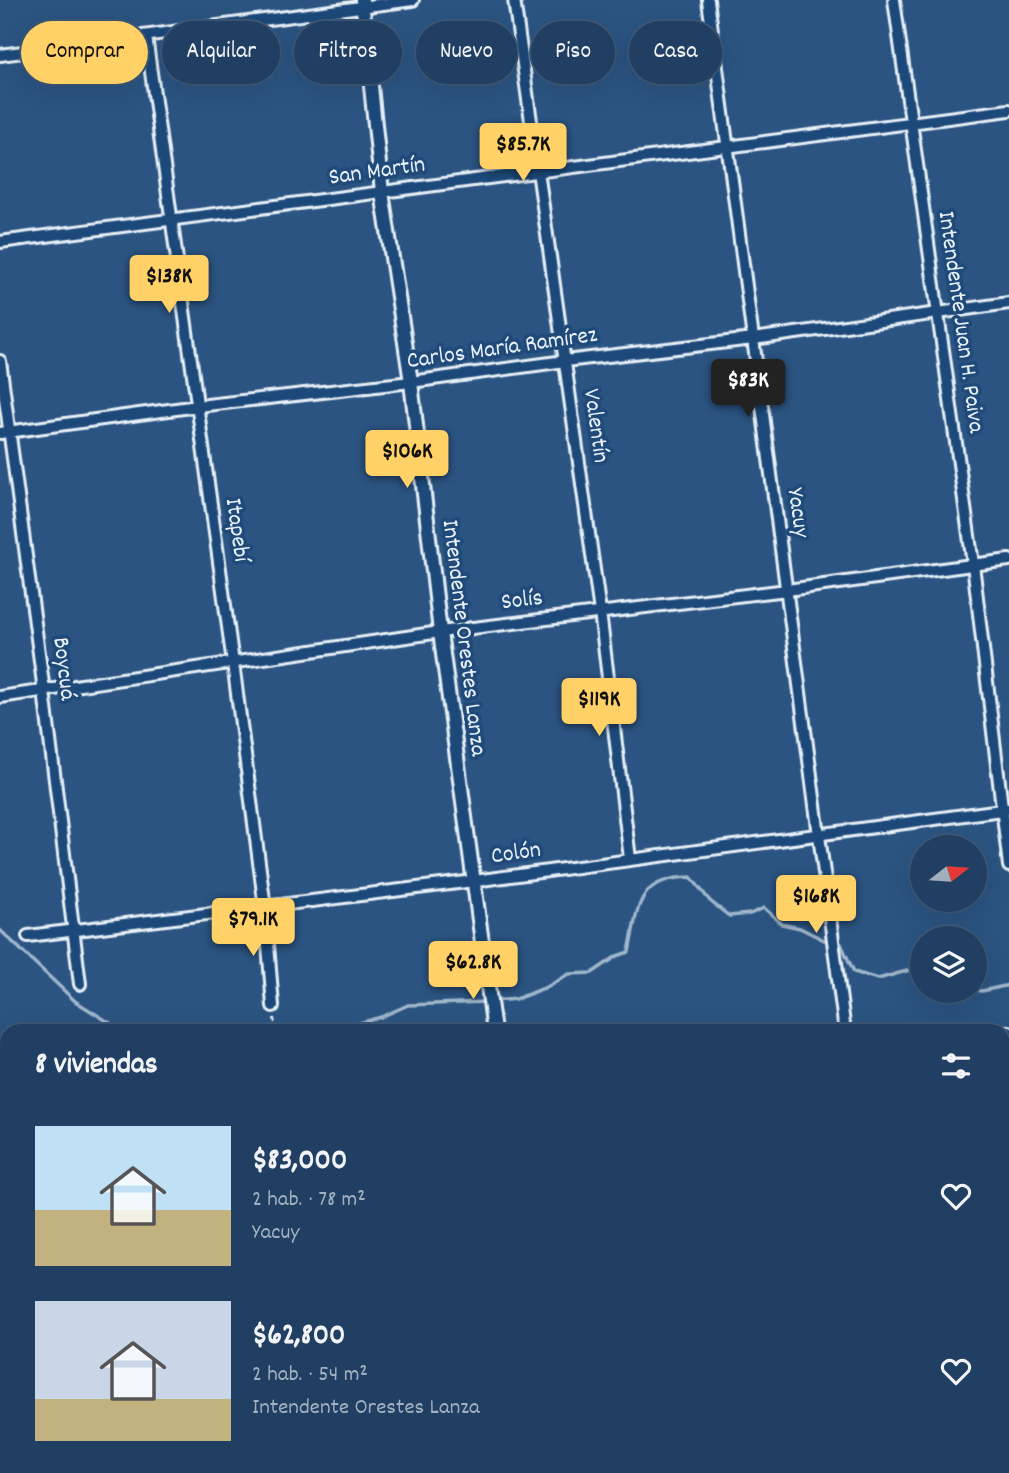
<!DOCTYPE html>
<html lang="es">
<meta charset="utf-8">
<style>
body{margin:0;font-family:Dekko,sans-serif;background:#2d4a6b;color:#f1f3f6;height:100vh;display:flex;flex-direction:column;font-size:26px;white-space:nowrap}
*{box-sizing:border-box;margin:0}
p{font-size:23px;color:#a2afbe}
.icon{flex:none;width:38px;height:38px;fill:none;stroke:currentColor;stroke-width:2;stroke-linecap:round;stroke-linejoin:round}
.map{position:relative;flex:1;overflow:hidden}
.panel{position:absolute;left:0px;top:1024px;width:1010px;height:450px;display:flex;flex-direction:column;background:#203f62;border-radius:21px 21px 0 0;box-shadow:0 7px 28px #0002,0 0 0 2px #3d5877}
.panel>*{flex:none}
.banner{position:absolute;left:21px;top:21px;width:968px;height:63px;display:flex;gap:14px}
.needle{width:46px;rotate:73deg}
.buttons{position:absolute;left:910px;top:835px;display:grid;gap:14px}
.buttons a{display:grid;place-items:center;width:77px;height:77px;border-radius:50%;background:#203f62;box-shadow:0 7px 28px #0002,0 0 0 2px #3d5877;font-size:35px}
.price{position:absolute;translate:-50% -60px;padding:0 16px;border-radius:7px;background:#ffd166;color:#111;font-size:23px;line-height:46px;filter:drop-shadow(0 2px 4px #0008)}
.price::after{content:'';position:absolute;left:50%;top:42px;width:21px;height:16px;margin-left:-10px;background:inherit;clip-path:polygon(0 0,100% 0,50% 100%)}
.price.selected{background:#222;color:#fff}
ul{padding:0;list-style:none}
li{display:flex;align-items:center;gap:21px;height:175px;padding:0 35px}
li span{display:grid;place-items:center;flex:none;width:196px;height:140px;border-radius:0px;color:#555}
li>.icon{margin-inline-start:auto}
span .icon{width:84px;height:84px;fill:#fffc;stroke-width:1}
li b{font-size:30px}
h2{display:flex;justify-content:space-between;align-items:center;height:84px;padding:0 35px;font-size:30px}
.chip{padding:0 24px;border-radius:32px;background:#203f62;box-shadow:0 7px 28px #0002,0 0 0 2px #3d5877;font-size:24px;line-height:63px}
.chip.selected{background:#ffd166;color:#111}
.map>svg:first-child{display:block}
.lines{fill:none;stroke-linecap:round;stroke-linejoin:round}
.stream{stroke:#a0b6cb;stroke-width:3.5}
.minor-casing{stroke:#e8f1f8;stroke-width:16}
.tertiary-casing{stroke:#e8f1f8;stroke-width:18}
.path{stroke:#e8f1f8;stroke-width:2;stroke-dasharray:5 5;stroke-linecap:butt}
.minor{stroke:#1f4a7a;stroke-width:10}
.tertiary{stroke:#1f4a7a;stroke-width:12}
.labels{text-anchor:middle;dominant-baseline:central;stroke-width:7;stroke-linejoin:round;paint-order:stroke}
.street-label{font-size:24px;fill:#e8f1f8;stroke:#1f4a7a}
</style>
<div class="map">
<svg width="1009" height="1473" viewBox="0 0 1009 1473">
<rect width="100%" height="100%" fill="#2b5482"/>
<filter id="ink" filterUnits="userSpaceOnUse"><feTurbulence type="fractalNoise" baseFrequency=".0143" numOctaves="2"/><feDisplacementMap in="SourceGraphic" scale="14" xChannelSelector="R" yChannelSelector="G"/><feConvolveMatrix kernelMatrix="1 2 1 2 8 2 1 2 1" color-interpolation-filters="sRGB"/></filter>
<g filter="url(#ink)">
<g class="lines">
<path class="stream" d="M 0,930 L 75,1001 L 118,1028 L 118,1031
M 841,944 L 854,972 L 878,979 L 910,970 L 922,978
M 944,990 L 951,990
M 975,990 L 982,991 L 1009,985
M 493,1001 L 516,999 L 547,987 L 569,974 L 592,973 L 617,956 L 629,952 C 638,907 636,878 691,877 L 710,901 L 729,916 L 750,914 L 764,908 L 782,924 L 800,928 L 824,940
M 317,1031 L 356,1024 L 381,1017 L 408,1005 L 485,1002"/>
<defs>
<path id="minor" d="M 514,0 L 600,612 L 630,859
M 708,0 L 845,1031
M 894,0 L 973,564 L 1009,866
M 146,36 L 233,663 L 265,908 L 273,1006
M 0,55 L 413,0
M 0,242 L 1009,110
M 0,361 L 44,691 L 80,984
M 0,433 L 198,406 L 411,382 L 565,361 L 753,339 L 1009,303
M 0,697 L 440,632 L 787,590 L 1009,560
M 28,936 L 474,881 L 1009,809
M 1003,1032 L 1009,1032
M 0,1152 L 7,1151
M 1003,1255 L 1009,1254
M 0,1384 L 7,1383
M 144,1466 L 145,1473
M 336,1466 L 337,1473
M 711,1466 L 712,1473
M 900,1466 L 901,1473"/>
<path id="tertiary" d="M 362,0 L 382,192 L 411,382 L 440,632 L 494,1031
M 546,1466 L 547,1473"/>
</defs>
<use href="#minor" class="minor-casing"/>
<use href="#tertiary" class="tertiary-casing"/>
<path class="path" d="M 274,1018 L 276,1031"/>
<use href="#minor" class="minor"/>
<use href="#tertiary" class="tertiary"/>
</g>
</g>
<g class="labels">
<g class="street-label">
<text transform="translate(377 172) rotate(-8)">San Martín</text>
<text transform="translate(960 322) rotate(82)">Intendente Juan H. Paiva</text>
<text transform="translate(502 349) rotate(-8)">Carlos María Ramírez</text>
<text transform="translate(595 426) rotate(82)">Valentín</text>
<text transform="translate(797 513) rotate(82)">Yacuy</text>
<text transform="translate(236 530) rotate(82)">Itapebí</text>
<text transform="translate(522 601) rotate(-7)">Solís</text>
<text transform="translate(463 638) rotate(83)">Intendente Orestes Lanza</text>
<text transform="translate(63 669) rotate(83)">Boycuá</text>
<text transform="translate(516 854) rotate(-8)">Colón</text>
</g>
</g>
</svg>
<div class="buttons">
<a><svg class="needle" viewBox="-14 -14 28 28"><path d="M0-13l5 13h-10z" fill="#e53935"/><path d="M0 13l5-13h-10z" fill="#a2afbe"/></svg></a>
<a><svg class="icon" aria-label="layers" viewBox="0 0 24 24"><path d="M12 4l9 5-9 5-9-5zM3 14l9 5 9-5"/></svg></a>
</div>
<b class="price" style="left:523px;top:183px">$85.7K</b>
<b class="price" style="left:169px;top:315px">$138K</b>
<b class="price selected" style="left:748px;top:419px">$83K</b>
<b class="price" style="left:407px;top:490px">$106K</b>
<b class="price" style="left:599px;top:738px">$119K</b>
<b class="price" style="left:816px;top:935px">$168K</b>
<b class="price" style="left:253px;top:958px">$79.1K</b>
<b class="price" style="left:473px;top:1001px">$62.8K</b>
<div class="banner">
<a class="chip selected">Comprar</a>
<a class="chip">Alquilar</a>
<a class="chip">Filtros</a>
<a class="chip">Nuevo</a>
<a class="chip">Piso</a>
<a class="chip">Casa</a>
</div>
<section class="panel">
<h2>8 viviendas<svg class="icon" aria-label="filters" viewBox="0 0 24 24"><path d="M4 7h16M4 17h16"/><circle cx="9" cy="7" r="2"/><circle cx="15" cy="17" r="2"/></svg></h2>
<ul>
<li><span style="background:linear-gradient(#bfe0f5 60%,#c2b280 0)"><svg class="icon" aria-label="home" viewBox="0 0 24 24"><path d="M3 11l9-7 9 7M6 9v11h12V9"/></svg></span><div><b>$83,000</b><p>2 hab. · 78 m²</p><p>Yacuy</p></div><svg class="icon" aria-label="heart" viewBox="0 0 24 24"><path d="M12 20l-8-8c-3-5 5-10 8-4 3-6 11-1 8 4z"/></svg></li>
<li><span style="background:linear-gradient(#c9d6e8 70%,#c2b280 0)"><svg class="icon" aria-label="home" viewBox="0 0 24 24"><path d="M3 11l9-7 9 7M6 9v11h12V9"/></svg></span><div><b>$62,800</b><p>2 hab. · 54 m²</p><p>Intendente Orestes Lanza</p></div><svg class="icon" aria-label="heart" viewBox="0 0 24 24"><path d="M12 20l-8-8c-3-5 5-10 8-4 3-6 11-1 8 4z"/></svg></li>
</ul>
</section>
</div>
